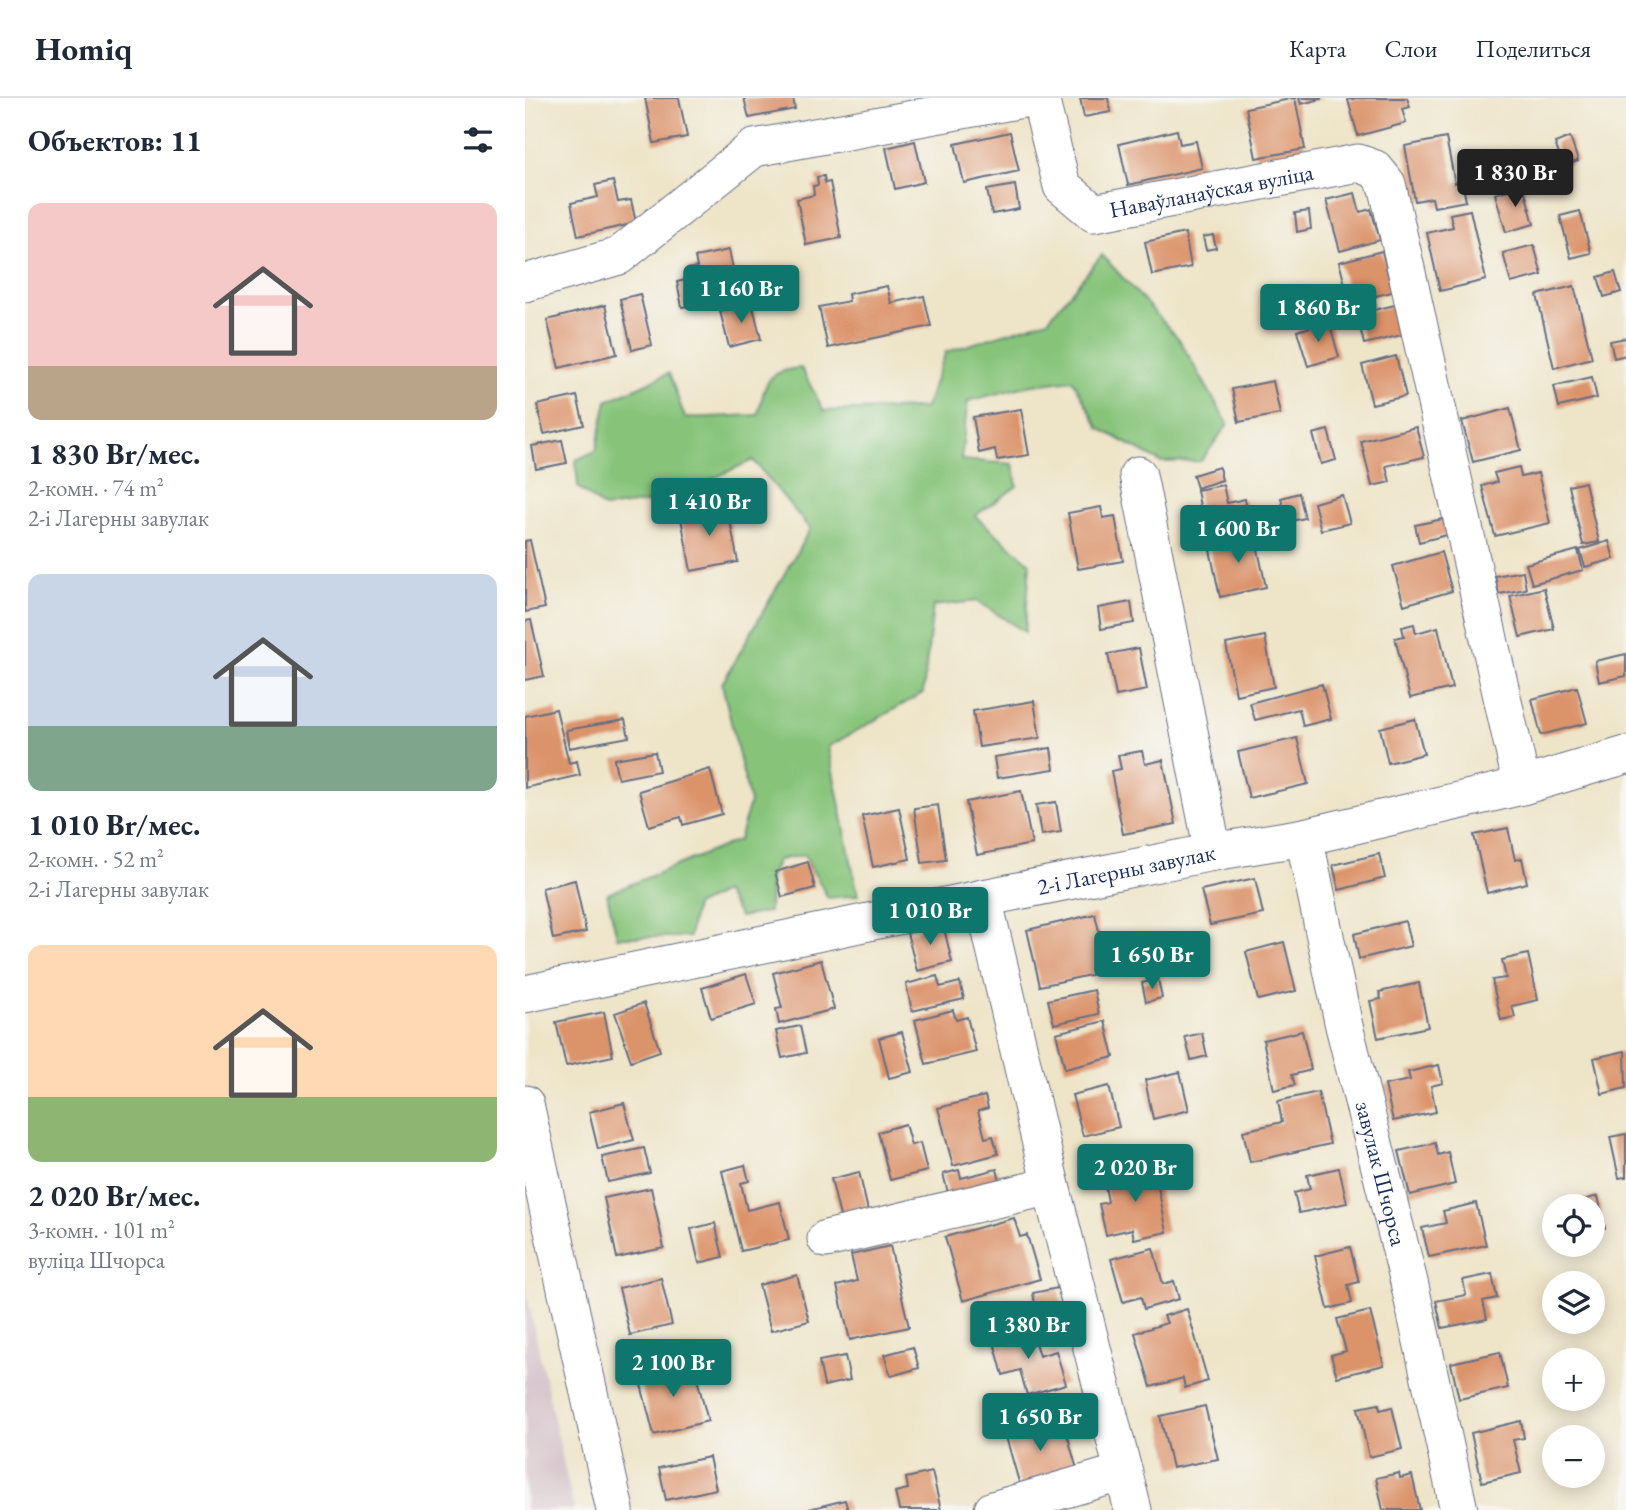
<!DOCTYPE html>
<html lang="ru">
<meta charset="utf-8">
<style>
body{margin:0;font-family:"EB Garamond",serif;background:#f6f6f7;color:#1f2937;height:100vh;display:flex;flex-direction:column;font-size:26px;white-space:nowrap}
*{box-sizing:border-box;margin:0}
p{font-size:23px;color:#747a83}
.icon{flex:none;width:38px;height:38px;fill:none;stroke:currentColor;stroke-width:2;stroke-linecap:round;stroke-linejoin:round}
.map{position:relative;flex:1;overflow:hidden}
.drawer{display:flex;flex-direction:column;background:#fff;width:525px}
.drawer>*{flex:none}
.buttons{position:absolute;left:1017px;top:1096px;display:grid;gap:14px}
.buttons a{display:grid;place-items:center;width:63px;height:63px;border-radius:50%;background:#fff;box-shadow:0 4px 18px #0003;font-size:35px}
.price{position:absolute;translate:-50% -60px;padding:0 16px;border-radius:7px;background:#0f766e;color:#fff;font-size:23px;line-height:46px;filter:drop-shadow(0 2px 4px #0008)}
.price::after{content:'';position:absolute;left:50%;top:42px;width:21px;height:16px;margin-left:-10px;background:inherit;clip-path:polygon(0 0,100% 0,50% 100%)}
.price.current{background:#222;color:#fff}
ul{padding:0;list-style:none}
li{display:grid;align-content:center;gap:14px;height:371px;padding:0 28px}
li span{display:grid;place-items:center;height:217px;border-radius:14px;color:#555}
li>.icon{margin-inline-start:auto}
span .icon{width:126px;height:126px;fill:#fffc;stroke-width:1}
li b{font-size:30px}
h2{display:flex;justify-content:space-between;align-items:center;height:84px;padding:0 28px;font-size:30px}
header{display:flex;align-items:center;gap:42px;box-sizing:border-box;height:98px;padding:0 35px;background:#fff;border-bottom:2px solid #e0e1e3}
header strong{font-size:33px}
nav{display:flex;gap:38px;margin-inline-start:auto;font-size:24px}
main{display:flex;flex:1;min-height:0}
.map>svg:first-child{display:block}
.industrial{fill:#d2bdc6}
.green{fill:#87c47a;stroke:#517a6c;stroke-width:2}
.building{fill:#db936b}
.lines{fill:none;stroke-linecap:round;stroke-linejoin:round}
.minor-casing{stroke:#656e83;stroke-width:39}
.minor{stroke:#fff;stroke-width:37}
.labels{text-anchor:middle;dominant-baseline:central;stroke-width:5;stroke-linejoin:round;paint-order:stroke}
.street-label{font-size:23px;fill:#1b2f5e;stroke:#f6f6f2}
</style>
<header>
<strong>Homiq</strong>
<nav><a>Карта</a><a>Слои</a><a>Поделиться</a></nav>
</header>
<main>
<section class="drawer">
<h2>Объектов: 11<svg class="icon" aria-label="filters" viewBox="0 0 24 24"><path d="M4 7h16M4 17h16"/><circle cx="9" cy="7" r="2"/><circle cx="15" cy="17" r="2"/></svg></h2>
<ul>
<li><span style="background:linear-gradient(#f6c9c9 75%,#b9a48a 0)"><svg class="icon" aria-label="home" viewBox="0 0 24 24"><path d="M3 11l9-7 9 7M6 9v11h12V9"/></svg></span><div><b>1 830 Br/мес.</b><p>2-комн. · 74 m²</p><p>2-і Лагерны завулак</p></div></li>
<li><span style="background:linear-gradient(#c9d6e8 70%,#7fa58c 0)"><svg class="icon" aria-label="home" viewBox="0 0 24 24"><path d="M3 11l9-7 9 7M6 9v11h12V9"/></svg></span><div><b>1 010 Br/мес.</b><p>2-комн. · 52 m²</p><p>2-і Лагерны завулак</p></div></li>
<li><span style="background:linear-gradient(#ffd9b3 70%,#8fb573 0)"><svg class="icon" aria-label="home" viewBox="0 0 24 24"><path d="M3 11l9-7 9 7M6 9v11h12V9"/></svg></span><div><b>2 020 Br/мес.</b><p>3-комн. · 101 m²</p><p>вуліца Шчорса</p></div></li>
</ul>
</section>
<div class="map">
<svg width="1101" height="1412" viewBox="0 0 1101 1412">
<rect width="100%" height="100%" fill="#f6f6f2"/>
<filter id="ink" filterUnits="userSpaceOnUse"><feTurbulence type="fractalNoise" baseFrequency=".0143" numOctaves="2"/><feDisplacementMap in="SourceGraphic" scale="14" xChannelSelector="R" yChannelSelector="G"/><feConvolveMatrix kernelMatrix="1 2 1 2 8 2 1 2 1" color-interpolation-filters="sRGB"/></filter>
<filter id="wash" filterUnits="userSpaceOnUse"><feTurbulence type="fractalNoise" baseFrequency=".00686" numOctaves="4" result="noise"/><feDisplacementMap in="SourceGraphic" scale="28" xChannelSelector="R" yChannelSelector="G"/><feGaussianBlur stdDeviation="1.57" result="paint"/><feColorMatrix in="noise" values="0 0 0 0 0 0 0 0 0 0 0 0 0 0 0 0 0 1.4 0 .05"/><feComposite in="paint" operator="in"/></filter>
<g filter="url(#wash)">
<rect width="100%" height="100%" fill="#eee4c8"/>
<path class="industrial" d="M 0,1189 L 49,1412 L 0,1412 Z"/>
<path class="green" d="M 577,157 L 654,241 L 703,326 L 676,363 L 636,364 L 574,330 L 548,282 L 501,288 L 443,303 L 436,362 L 488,366 L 492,388 L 450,418 L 505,465 L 500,534 L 452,503 L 408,508 L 398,595 L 303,649 L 333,797 L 303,800 L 279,757 L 253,762 L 245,779 L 244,814 L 215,819 L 199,794 L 170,808 L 164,839 L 92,839 L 82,796 L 214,742 L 225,704 L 197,586 L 285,431 L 228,362 L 141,402 L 79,410 L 53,389 L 51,362 L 71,353 L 82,303 L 144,275 L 160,320 L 233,317 C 241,286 239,273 276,270 L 299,313 L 400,310 L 421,254 L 523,222 Z"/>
<g id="blocks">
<path class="building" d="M 120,0 L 154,0 L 162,39 L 129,45 Z
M 219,0 L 268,0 L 270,11 L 224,20 Z
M 555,0 L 583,0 L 586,14 L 559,19 Z
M 770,0 L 780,51 L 731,60 L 721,10 Z
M 774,0 L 796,0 L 796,1 L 776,6 Z
M 831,0 L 882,0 L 885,9 L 877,11 L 881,25 L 833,38 L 823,2 Z
M 652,32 L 655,46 L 671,43 L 677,70 L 603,87 L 594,46 Z
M 485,34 L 494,73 L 439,85 L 430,46 Z
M 1045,39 L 1053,63 L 1038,68 L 1030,45 Z
M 921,40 L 930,85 L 937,83 L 941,103 L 909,109 L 907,100 L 890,103 L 880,48 Z
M 390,43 L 399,84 L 370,91 L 361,50 Z
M 299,78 L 300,85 L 305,84 L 316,140 L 281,147 L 272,101 L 289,97 L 288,88 L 293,87 L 292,79 Z
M 88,83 L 93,104 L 106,102 L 111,125 L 53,138 L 46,105 L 73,99 L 70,87 Z
M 490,87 L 494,111 L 467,116 L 462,92 Z
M 998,87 L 1009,126 L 981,134 L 970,96 Z
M 830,95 L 835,114 L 846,111 L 855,142 L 815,153 L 801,102 Z
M 945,112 L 961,182 L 915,193 L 902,135 L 928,129 L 925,116 Z
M 784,113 L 786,131 L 772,134 L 770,115 Z
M 1055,113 L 1066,155 L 1046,160 L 1035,118 Z
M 660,135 L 666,169 L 627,177 L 620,144 Z
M 688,137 L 691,150 L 681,152 L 678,139 Z
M 1009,147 L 1017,177 L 986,185 L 978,155 Z
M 204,152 L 214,198 L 157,209 L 152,184 L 165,181 L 162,171 L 172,169 L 170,159 Z
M 857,153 L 867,194 L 846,199 L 849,208 L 813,218 L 808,198 L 822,194 L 814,164 Z
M 1090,174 L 1096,194 L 1079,199 L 1073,179 Z
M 362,188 L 366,205 L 399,198 L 406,228 L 303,250 L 294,209 L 324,203 L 323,196 Z
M 1049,188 L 1067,260 L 1029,270 L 1012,197 Z
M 115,196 L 127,247 L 107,252 L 95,201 Z
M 227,205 L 236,241 L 204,249 L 195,213 Z
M 80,207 L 92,256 L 34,270 L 22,222 Z
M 870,207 L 877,237 L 839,246 L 832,216 Z
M 804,224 L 814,259 L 783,268 L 772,233 Z
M 1101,240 L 1101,257 L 1089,260 L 1085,243 Z
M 871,258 L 881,298 L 847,306 L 837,267 Z
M 1067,279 L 1072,300 L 1034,309 L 1029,288 Z
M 748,283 L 755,316 L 714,324 L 707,291 Z
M 52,298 L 59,327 L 19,336 L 12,307 Z
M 985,310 L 996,352 L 948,364 L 937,323 Z
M 496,311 L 504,357 L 472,362 L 470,351 L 454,355 L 448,319 Z
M 891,329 L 899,359 L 861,368 L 865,384 L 847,388 L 836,343 Z
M 803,332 L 811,362 L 796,366 L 788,336 Z
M 37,342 L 42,365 L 11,371 L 7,348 Z
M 694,369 L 697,382 L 672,390 L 668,377 Z
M 994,369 L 996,379 L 1013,375 L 1025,425 L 970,438 L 957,388 L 972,384 L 969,375 Z
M 1060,384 L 1074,444 L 1058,447 L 1044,388 Z
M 698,387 L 702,405 L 720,401 L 724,422 L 679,431 L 672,392 Z
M 774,395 L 780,420 L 762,424 L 756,400 Z
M 817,397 L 825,425 L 796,432 L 789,405 Z
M 202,407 L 213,464 L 166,473 L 155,415 Z
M 576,409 L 578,420 L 590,418 L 598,463 L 553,471 L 543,415 Z
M 918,421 L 922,437 L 894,444 L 890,427 Z
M 729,433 L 741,489 L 695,499 L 685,452 L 697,449 L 695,441 Z
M 5,442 L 20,510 L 0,514 L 0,443 Z
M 1084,443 L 1089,461 L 1060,469 L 1055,452 Z
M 1053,452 L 1058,472 L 1007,486 L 1001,466 Z
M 916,454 L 927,493 L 879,507 L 868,468 Z
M 998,473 L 1001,491 L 974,496 L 970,478 Z
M 1019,490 L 1029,531 L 995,539 L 985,498 Z
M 606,504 L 609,525 L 576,531 L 573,510 Z
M 6,522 L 19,578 L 0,582 L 0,523 Z
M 889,526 L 891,535 L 913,529 L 927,590 L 885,600 L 870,540 L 879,538 L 877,529 Z
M 740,538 L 749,589 L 711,597 L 701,546 Z
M 614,550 L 622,592 L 591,598 L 583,556 Z
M 1101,556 L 1101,578 L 1074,584 L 1070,563 Z
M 797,586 L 806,621 L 778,628 L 774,611 L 730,622 L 725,605 Z
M 1052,589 L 1062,625 L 1016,637 L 1007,601 Z
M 509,603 L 515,640 L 454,649 L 448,613 Z
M 31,611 L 44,665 L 52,663 L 55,677 L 0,690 L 0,618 Z
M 890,621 L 899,656 L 863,665 L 855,630 Z
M 100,622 L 104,639 L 44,650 L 41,632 Z
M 772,640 L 783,686 L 724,700 L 713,654 Z
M 526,650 L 529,671 L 472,680 L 469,659 Z
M 617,653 L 620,666 L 638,662 L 651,726 L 598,736 L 586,673 L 596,671 L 593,657 Z
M 130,654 L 134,673 L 93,681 L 89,661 Z
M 185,671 L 197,716 L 158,727 L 156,719 L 124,728 L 114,693 Z
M 496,693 L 507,746 L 452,757 L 441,704 Z
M 531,704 L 536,734 L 516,737 L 511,707 Z
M 413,707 L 421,762 L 397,765 L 389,710 Z
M 374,710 L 385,761 L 348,769 L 337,718 Z
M 983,730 L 990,762 L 997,760 L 1002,785 L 962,795 L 949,737 Z
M 854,756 L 860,780 L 814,792 L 808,767 Z
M 283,764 L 290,790 L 257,799 L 250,774 Z
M 730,780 L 738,816 L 685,827 L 676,792 Z
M 50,782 L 61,834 L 28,841 L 17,790 Z
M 570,816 L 583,873 L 515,888 L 502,832 Z
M 880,823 L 886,848 L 834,861 L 829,836 Z
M 418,826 L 427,864 L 392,873 L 382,835 Z
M 759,844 L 771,893 L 733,902 L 721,854 Z
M 1003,856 L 1013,902 L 987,908 L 990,919 L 976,922 L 967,882 L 981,880 L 977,862 Z
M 296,862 L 309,911 L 254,926 L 251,911 L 257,910 L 248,875 Z
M 221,876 L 231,906 L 186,920 L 177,890 Z
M 412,878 L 415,889 L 435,884 L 439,901 L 387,913 L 381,886 Z
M 633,881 L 637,900 L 621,904 L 617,885 Z
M 894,885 L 903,929 L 853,940 L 845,903 L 856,901 L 854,894 Z
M 569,892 L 574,916 L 529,926 L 523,902 Z
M 119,905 L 135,953 L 106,963 L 90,915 Z
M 428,912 L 431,922 L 442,919 L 451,954 L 401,966 L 390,922 Z
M 79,914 L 88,958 L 41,968 L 31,924 Z
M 580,923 L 589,959 L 540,971 L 531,935 Z
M 275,928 L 281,955 L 257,960 L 251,933 Z
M 777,933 L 786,972 L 767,977 L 770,987 L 749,992 L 738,942 Z
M 377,934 L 388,974 L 364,980 L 354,940 Z
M 677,935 L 682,958 L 666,962 L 660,939 Z
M 1100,953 L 1101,990 L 1077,996 L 1069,960 Z
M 914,967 L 918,985 L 906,988 L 911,1014 L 868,1023 L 860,987 L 885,982 L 883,974 Z
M 655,974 L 664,1012 L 628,1021 L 620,982 Z
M 584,988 L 594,1029 L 558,1038 L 547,997 Z
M 793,994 L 805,1046 L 725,1064 L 718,1033 L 757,1024 L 753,1003 Z
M 460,998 L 463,1010 L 453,1013 L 460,1040 L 468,1038 L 473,1056 L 428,1068 L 413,1010 Z
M 99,1005 L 109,1042 L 73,1051 L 64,1014 Z
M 380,1026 L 386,1047 L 395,1045 L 402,1073 L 365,1082 L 353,1034 Z
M 1101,1036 L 1101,1079 L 1094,1080 L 1085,1039 Z
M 910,1045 L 913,1057 L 923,1054 L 930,1086 L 885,1097 L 874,1053 Z
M 119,1050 L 125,1075 L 83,1084 L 77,1059 Z
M 628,1064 L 642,1134 L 609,1141 L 607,1131 L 581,1137 L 574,1106 L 583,1104 L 580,1088 L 600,1084 L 597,1071 Z
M 220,1067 L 224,1083 L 216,1085 L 222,1112 L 255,1104 L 264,1142 L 216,1153 L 197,1073 Z
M 814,1070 L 822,1105 L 774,1115 L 769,1095 L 785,1091 L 782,1077 Z
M 472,1071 L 476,1088 L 425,1102 L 418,1076 L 434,1072 L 436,1080 Z
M 334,1074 L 345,1121 L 317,1127 L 306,1081 Z
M 126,1090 L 139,1150 L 92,1160 L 79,1100 Z
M 1073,1098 L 1080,1130 L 1068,1133 L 1068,1108 L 1036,1108 Z
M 951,1105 L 961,1147 L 904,1159 L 897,1130 L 921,1125 L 918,1113 Z
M 489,1120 L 495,1139 L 502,1137 L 515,1181 L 438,1203 L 420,1139 Z
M 190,1125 L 198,1159 L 174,1165 L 166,1131 Z
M 365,1148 L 384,1229 L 325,1242 L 312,1188 L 332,1183 L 326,1157 Z
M 825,1149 L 834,1184 L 823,1187 L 827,1205 L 803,1211 L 790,1158 Z
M 628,1150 L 638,1186 L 649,1183 L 654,1201 L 619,1211 L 616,1199 L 598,1204 L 586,1161 Z
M 967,1176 L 972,1200 L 958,1203 L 962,1221 L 917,1230 L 911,1203 L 941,1197 L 938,1182 Z
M 272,1177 L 284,1223 L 246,1233 L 234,1187 Z
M 136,1180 L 147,1227 L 105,1237 L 94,1190 Z
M 533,1190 L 538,1211 L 512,1217 L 508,1195 Z
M 662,1211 L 683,1283 L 660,1290 L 658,1280 L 626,1289 L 610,1235 L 642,1225 L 639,1218 Z
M 845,1213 L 859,1267 L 812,1279 L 806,1257 L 821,1253 L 812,1221 Z
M 495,1229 L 498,1240 L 508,1238 L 514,1258 L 531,1253 L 541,1286 L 502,1297 L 495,1272 L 478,1277 L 467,1237 Z
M 388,1249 L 394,1270 L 366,1278 L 359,1257 Z
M 975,1254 L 983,1290 L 934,1301 L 926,1265 Z
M 320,1258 L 325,1282 L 299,1288 L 294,1263 Z
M 168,1265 L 183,1323 L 129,1337 L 114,1279 Z
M 854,1306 L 855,1312 L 867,1309 L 877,1351 L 844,1359 L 833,1310 Z
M 680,1308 L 693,1361 L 647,1370 L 635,1318 Z
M 515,1322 L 518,1331 L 539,1325 L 553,1375 L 496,1391 L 479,1332 Z
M 996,1323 L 999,1340 L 988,1342 L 996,1375 L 957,1384 L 946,1335 Z
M 184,1359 L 191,1391 L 141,1402 L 134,1370 Z
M 407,1374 L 416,1412 L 374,1412 L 370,1394 L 383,1391 L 381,1380 Z
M 874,1375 L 875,1380 L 887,1377 L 895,1412 L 858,1412 L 851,1380 Z
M 320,1402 L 323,1412 L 284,1412 L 284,1411 Z"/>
</g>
</g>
<g filter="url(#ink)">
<use href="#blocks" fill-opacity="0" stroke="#656e83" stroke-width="2"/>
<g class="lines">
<defs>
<g id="minor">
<path id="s1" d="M 515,0 L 537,88 L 569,115 L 833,65 L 850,71 L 862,86 L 997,688"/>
<path d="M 0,185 L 94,158 L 229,50 L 503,0"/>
<path d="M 613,377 L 688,754"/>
<path id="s2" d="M 779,739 L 819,928 L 884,1184 L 934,1412"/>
<path d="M 458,800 L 526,1088 L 608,1412"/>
<path id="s3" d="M 0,896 L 458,800 L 688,754 L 779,739 L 997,688 L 1101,657"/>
<path d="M 0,1006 L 90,1412"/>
<path d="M 301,1141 L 526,1088"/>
<path d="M 468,1412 L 599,1374"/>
</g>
</defs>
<use href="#minor" class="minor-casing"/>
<use href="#minor" class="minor"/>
</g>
</g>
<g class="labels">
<g class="street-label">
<text stroke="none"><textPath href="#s1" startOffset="252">Наваўланаўская вуліца</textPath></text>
<text stroke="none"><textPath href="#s3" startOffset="614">2-і Лагерны завулак</textPath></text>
<text stroke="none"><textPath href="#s2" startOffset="345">завулак Шчорса</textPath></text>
</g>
</g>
</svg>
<div class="buttons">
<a><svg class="icon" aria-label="locate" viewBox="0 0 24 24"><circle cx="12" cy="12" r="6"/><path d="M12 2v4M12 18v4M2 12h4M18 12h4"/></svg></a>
<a><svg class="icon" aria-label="layers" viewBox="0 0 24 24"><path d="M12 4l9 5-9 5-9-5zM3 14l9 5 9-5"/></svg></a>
<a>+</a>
<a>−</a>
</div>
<b class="price current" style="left:990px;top:111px">1 830 Br</b>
<b class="price" style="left:216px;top:227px">1 160 Br</b>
<b class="price" style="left:793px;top:246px">1 860 Br</b>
<b class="price" style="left:184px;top:440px">1 410 Br</b>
<b class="price" style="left:713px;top:467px">1 600 Br</b>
<b class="price" style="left:405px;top:849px">1 010 Br</b>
<b class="price" style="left:627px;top:893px">1 650 Br</b>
<b class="price" style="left:610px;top:1106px">2 020 Br</b>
<b class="price" style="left:503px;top:1263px">1 380 Br</b>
<b class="price" style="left:148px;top:1301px">2 100 Br</b>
<b class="price" style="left:515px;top:1355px">1 650 Br</b>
</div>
</main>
